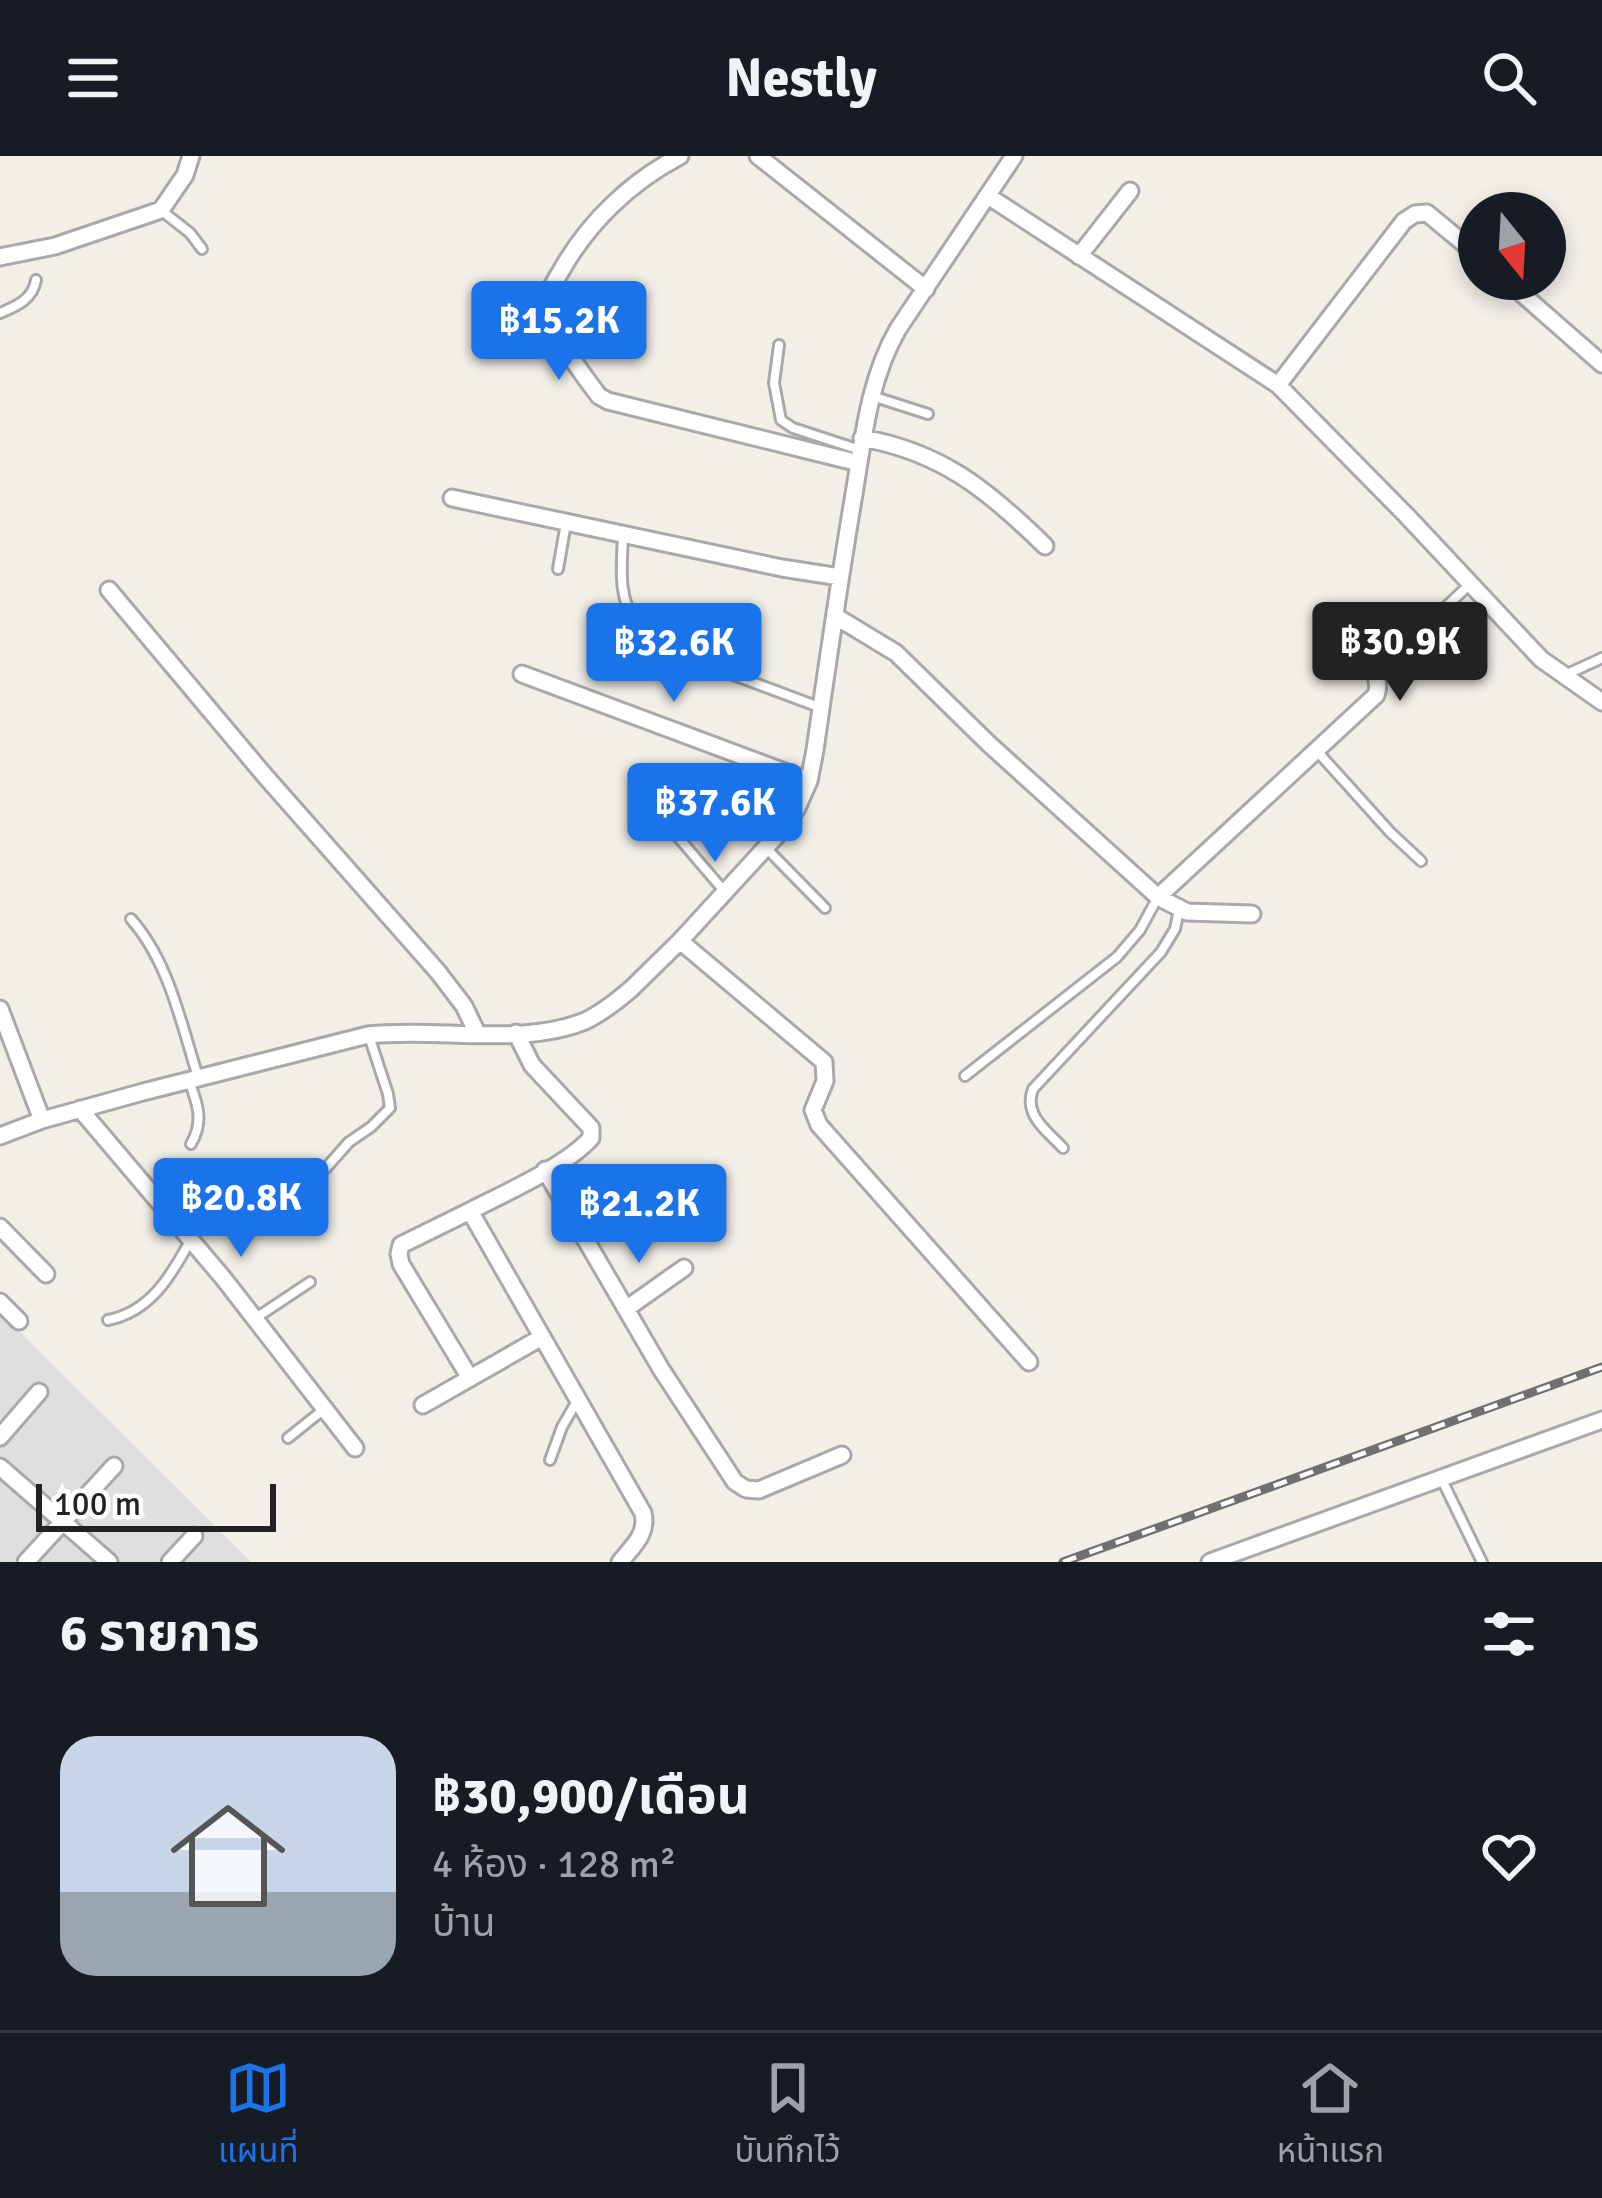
<!DOCTYPE html>
<html lang="th">
<meta charset="utf-8">
<style>
body{margin:0;font-family:Signika,"Noto Sans Thai",sans-serif;background:#242831;color:#f1f3f6;height:100vh;display:flex;flex-direction:column;font-size:45px;white-space:nowrap}
*{box-sizing:border-box;margin:0}
p{font-size:39px;color:#9ea1a6}
.icon{flex:none;width:66px;height:66px;fill:none;stroke:currentColor;stroke-width:2;stroke-linecap:round;stroke-linejoin:round}
.map{position:relative;height:1406px;overflow:hidden}
.side{display:flex;flex-direction:column;background:#171b24;flex:1}
.side>*{flex:none}
.needle{width:78px;rotate:162deg}
.buttons{position:absolute;left:1458px;top:36px;display:grid;gap:24px}
.buttons a{display:grid;place-items:center;width:108px;height:108px;border-radius:50%;background:#171b24;box-shadow:0 6px 18px #0003;font-size:60px}
.scale{position:absolute;left:36px;bottom:30px;width:240px;box-sizing:border-box;padding-left:12px;border:6px solid #222;border-top:0;font-size:33px;line-height:42px;white-space:nowrap;color:#222;-webkit-text-stroke:9px #fff;paint-order:stroke}
.price{position:absolute;translate:-50% -102px;padding:0 27px;border-radius:12px;background:#1a73e8;color:#fff;font-size:39px;line-height:78px;filter:drop-shadow(0 3px 6px #0008)}
.price::after{content:'';position:absolute;left:50%;top:72px;width:36px;height:27px;margin-left:-18px;background:inherit;clip-path:polygon(0 0,100% 0,50% 100%)}
.price.current{background:#222;color:#fff}
ul{padding:0;list-style:none}
li{display:flex;align-items:center;gap:36px;height:300px;padding:0 60px}
li+li{border-top:3px solid #363941}
li span{display:grid;place-items:center;flex:none;width:336px;height:240px;border-radius:36px;color:#555}
li>.icon{margin-inline-start:auto}
span .icon{width:144px;height:144px;fill:#fffc;stroke-width:1}
li b{font-size:51px}
h2{display:flex;justify-content:space-between;align-items:center;height:144px;padding:0 60px;font-size:51px}
header{display:flex;justify-content:space-between;align-items:center;height:156px;padding:0 60px;background:#171b24;font-size:54px;font-weight:700}
.tab-bar{display:flex;justify-content:space-around;align-items:center;height:168px;border-top:3px solid #363941;background:#171b24;font-size:33px;color:#9ea1a6}
.tab-bar a{display:grid;justify-items:center;gap:6px}
.tab-bar .current{color:#1a73e8}
.map>svg:first-child{display:block}
.residential{fill:#e0dfdf}
.lines{fill:none;stroke-linecap:round;stroke-linejoin:round}
.lane-casing{stroke:#a9a9a9;stroke-width:14}
.street-casing{stroke:#a9a9a9;stroke-width:21}
.lane{stroke:#fff;stroke-width:8}
.street{stroke:#fff;stroke-width:15}
.rail-casing{stroke:#707070;stroke-width:9}
.rail{stroke:#fff;stroke-width:4.5;stroke-dasharray:14;stroke-linecap:butt}
</style>
<header><svg class="icon" aria-label="menu" viewBox="0 0 24 24"><path d="M4 6h16M4 12h16M4 18h16"/></svg>Nestly<svg class="icon" aria-label="search" viewBox="0 0 24 24"><circle cx="10" cy="10" r="6"/><path d="M15 15l6 6"/></svg></header>
<div class="map">
<svg width="1602" height="1406" viewBox="0 0 1602 1406">
<rect width="100%" height="100%" fill="#f2efe9"/>
<path class="residential" d="M 0,1156 L 251,1406 L 0,1406 Z"/>
<g class="lines">
<defs>
<path id="lane" d="M 162,55 L 190,77 L 202,93
M 0,157 C 17,150 33,143 36,124
M 779,189 L 774,227 L 781,264 L 793,272 L 860,294
M 872,240 L 928,258
M 623,379 C 622,409 617,443 637,468
M 558,413 L 566,367
M 1432,464 L 1470,428
M 720,514 L 819,551
M 1565,519 L 1602,502
M 1316,594 L 1390,676 L 1421,705
M 667,668 L 724,735
M 767,693 L 825,752
M 131,763 C 169,806 181,867 198,921
M 965,920 L 1117,801 L 1140,774 L 1158,741
M 189,925 C 198,948 204,966 191,988
M 1063,992 C 1047,975 1023,959 1033,933 L 1161,796 L 1175,773 L 1179,754
M 242,1029 L 262,1021 L 310,1022 L 326,1012 L 349,986 L 371,971 L 390,952 L 388,938 L 369,880
M 256,1162 L 310,1126
M 108,1164 C 150,1156 171,1120 190,1085
M 288,1282 L 323,1254
M 550,1304 L 562,1271 L 577,1245
M 1442,1324 L 1482,1406"/>
<path id="street" d="M 680,0 C 630,26 588,67 561,115 C 556,123 550,132 549,141 C 546,172 581,216 599,240 L 608,245 L 859,307
M 758,0 L 926,133
M 988,40 L 1278,229 L 1407,360 L 1541,503 L 1602,546
M 1079,100 L 1130,35
M 0,101 L 55,90 L 161,54 L 185,19 L 191,0
M 1505,123 L 1602,208
M 1278,229 L 1404,65 L 1415,58 L 1427,57 L 1479,100
M 862,282 C 942,296 989,335 1045,390
M 452,342 L 782,412 L 840,421
M 109,434 L 266,621 L 438,816 L 464,850 L 477,877
M 835,460 L 896,497 L 989,588 L 1158,741 L 1187,756 L 1252,758
M 522,518 L 809,625
M 1158,741 L 1376,539 C 1384,518 1361,499 1348,484
M 680,785 L 824,906 L 825,925 L 813,954 L 819,969 L 1029,1206
M 0,853 L 42,964
M 516,877 L 532,909 L 591,972 L 591,982 C 566,1010 505,1037 470,1055 L 643,1357 C 648,1378 633,1390 620,1406
M 80,953 L 224,1123 L 355,1292
M 0,980 L 42,964 L 143,936 L 368,879 C 436,871 521,891 585,865 C 602,857 617,845 631,833 L 680,785 L 780,676 L 797,652 L 809,625 L 815,594 C 827,510 839,427 853,344 C 863,286 868,225 898,173 L 1014,0
M 545,1014 L 661,1213 L 735,1326 L 746,1333 L 759,1334 L 842,1299
M 470,1055 L 401,1089 L 399,1098 L 401,1108 L 470,1222
M 0,1071 L 46,1118
M 0,1146 L 19,1165
M 626,1153 L 684,1112
M 423,1249 L 542,1181
M 0,1281 L 39,1236
M 0,1311 L 109,1406
M 26,1406 L 114,1310
M 170,1406 L 194,1380
M 1210,1406 L 1602,1264"/>
</defs>
<use href="#lane" class="lane-casing"/>
<use href="#street" class="street-casing"/>
<use href="#lane" class="lane"/>
<use href="#street" class="street"/>
<defs>
<path id="rail" d="M 1063,1406 L 1602,1211"/>
</defs>
<use href="#rail" class="rail-casing"/>
<use href="#rail" class="rail"/>
</g>
</svg>
<div class="buttons">
<a><svg class="needle" viewBox="-14 -14 28 28"><path d="M0-13l5 13h-10z" fill="#e53935"/><path d="M0 13l5-13h-10z" fill="#9ea1a6"/></svg></a>
</div>
<div class="scale">100 m</div>
<b class="price" style="left:559px;top:227px">฿15.2K</b>
<b class="price current" style="left:1400px;top:548px">฿30.9K</b>
<b class="price" style="left:674px;top:549px">฿32.6K</b>
<b class="price" style="left:715px;top:709px">฿37.6K</b>
<b class="price" style="left:241px;top:1104px">฿20.8K</b>
<b class="price" style="left:639px;top:1110px">฿21.2K</b>
</div>
<section class="side">
<h2>6 รายการ<svg class="icon" aria-label="filters" viewBox="0 0 24 24"><path d="M4 7h16M4 17h16"/><circle cx="9" cy="7" r="2"/><circle cx="15" cy="17" r="2"/></svg></h2>
<ul>
<li><span style="background:linear-gradient(#c9d6e8 65%,#9aa5b1 0)"><svg class="icon" aria-label="home" viewBox="0 0 24 24"><path d="M3 11l9-7 9 7M6 9v11h12V9"/></svg></span><div><b>฿30,900/เดือน</b><p>4 ห้อง · 128 m²</p><p>บ้าน</p></div><svg class="icon" aria-label="heart" viewBox="0 0 24 24"><path d="M12 20l-8-8c-3-5 5-10 8-4 3-6 11-1 8 4z"/></svg></li>
</ul>
</section>
<nav class="tab-bar">
<a class="current"><svg class="icon" aria-label="map" viewBox="0 0 24 24"><path d="M3 6l6-2 6 2 6-2v14l-6 2-6-2-6 2zM9 4v14M15 6v14"/></svg>แผนที่</a>
<a><svg class="icon" aria-label="saved" viewBox="0 0 24 24"><path d="M7 4h10v16l-5-4-5 4z"/></svg>บันทึกไว้</a>
<a><svg class="icon" aria-label="home" viewBox="0 0 24 24"><path d="M3 11l9-7 9 7M6 9v11h12V9"/></svg>หน้าแรก</a>
</nav>
